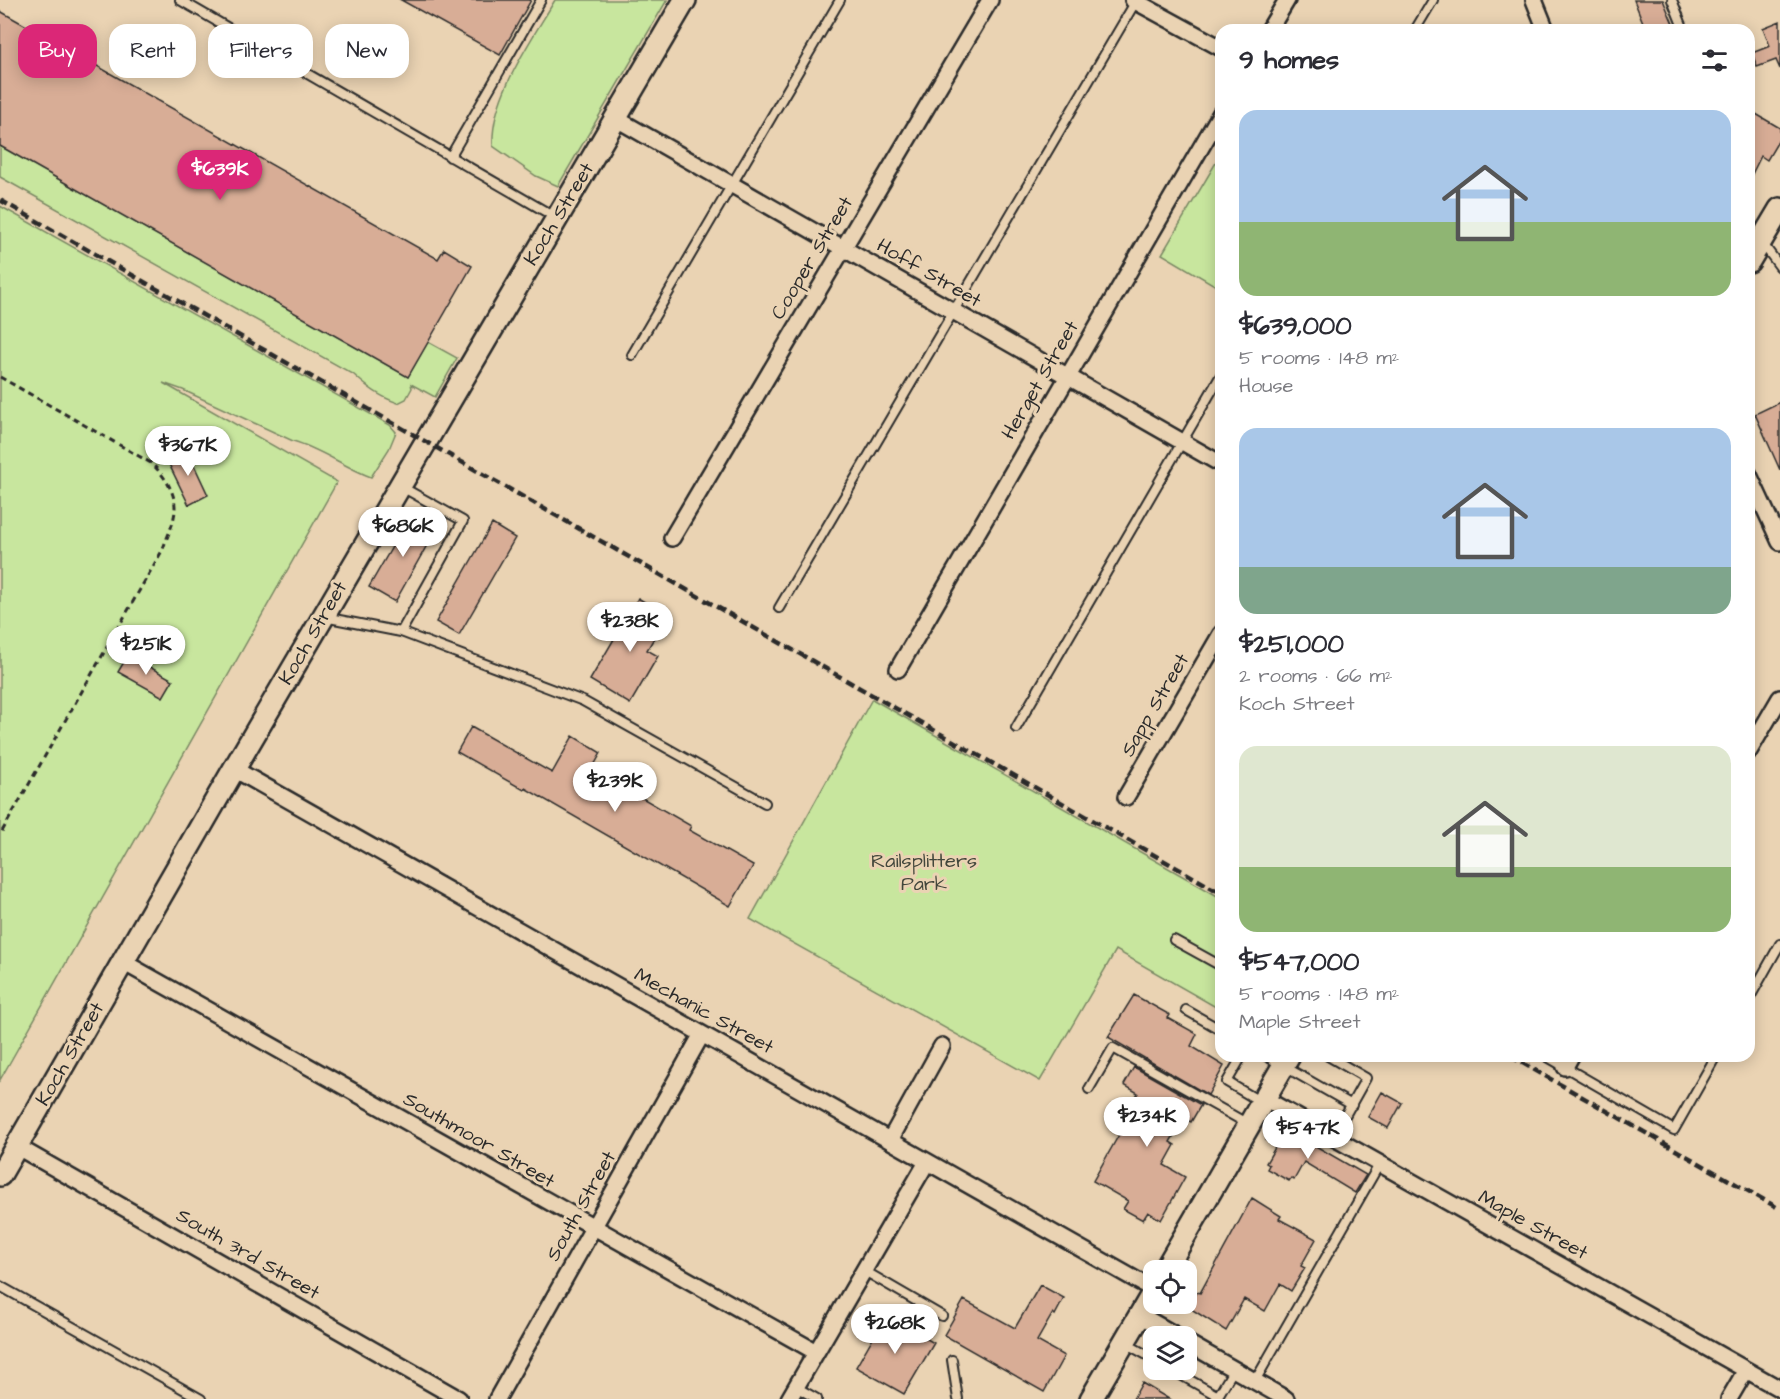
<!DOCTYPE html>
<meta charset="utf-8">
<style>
body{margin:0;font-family:"Architects Daughter",sans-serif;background:#f2f2f3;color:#2b2b33;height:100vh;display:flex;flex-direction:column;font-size:22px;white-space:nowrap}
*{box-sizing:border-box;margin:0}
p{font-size:20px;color:#7c7c81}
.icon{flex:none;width:33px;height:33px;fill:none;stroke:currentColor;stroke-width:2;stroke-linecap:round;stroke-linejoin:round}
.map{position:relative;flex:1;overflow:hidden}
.panel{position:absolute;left:1215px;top:24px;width:540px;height:1038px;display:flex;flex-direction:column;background:#fff;border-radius:18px;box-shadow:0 3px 15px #0003}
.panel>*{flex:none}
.guide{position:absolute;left:18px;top:24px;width:570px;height:54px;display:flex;gap:12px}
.controls{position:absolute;left:1143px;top:1260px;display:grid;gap:12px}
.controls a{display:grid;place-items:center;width:54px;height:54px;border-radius:12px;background:#fff;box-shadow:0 3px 15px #0003;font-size:30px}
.price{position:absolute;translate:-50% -51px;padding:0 14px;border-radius:21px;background:#fff;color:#222;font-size:20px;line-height:39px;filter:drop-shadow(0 2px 3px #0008)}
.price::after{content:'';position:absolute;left:50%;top:36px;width:18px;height:14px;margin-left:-9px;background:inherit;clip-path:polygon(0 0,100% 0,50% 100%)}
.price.selected{background:#db2777;color:#fff}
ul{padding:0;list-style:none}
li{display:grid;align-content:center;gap:12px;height:318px;padding:0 24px}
li span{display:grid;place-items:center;height:186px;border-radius:18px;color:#555}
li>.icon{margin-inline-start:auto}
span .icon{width:108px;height:108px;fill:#fffc;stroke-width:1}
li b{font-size:26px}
h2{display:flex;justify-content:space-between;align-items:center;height:72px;padding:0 24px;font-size:26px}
.tag{padding:0 21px;border-radius:18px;background:#fff;box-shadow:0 3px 15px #0003;font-size:21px;line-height:54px}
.tag.selected{background:#db2777;color:#fff}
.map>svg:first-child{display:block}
.green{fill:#c8e69e;stroke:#7a8864;stroke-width:1.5}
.building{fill:#d8ad96;stroke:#2b2b2b;stroke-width:1.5}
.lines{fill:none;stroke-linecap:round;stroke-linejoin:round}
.lane-casing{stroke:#2b2b2b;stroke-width:12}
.street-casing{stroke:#2b2b2b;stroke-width:20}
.secondary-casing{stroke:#2b2b2b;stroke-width:26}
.path{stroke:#2b2b2b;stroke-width:3;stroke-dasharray:6 4.5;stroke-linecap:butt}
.lane{stroke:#ead3b3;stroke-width:8}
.street{stroke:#ead3b3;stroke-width:15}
.secondary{stroke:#ead3b3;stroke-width:21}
.rail{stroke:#2b2b2b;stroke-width:4.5;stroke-dasharray:9 4.5;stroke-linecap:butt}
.labels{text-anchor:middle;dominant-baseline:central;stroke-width:6;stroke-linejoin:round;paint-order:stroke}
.street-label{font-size:20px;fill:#2b2b2b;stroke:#ead3b3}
.park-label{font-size:20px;fill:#43473c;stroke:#ead3b3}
</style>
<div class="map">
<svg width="1780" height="1399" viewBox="0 0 1780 1399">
<rect width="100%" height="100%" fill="#ead3b3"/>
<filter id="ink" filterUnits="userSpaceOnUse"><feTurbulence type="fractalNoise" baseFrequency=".0167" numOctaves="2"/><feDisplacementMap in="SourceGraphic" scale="12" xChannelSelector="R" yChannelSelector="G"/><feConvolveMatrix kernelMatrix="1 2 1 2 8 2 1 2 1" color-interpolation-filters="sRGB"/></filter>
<g filter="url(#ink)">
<path class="green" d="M 555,0 L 667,0 L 558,186 L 536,176 L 493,146 C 490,98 531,41 555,0 Z
M 0,146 L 408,377 L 428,342 L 457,358 L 435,397 L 411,384 L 412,388 L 406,399 L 398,403 C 380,397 367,387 353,374 L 0,177 Z
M 1221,154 L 1221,289 L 1162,254 Z
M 0,206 L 390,425 L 396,432 L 389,449 L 371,477 C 344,467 321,449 293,441 L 183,390 L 163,383 L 337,482 L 0,1080 Z
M 872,699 L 1221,898 L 1221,1010 L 1116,950 L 1040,1081 L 750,919 Z"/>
<path class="building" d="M 401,0 L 531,0 L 500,55 Z
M 1634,0 L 1663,0 L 1674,26 L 1665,30 L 1646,30 Z
M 0,11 L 438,259 L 444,249 L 472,266 L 408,377 L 0,146 Z
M 1780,21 L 1780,69 L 1776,60 L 1757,67 L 1752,53 L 1770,46 L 1763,28 Z
M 1749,110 L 1780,128 L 1780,138 L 1767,160 L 1761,156 L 1749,180 Z
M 1780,402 L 1780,470 L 1755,414 Z
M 187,450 L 208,495 L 189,505 L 167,460 Z
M 411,514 L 436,529 L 395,602 L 369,587 Z
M 492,524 L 515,538 L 459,635 L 436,622 Z
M 638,598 L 667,616 L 647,650 L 658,656 L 630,704 L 590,680 Z
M 128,655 L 173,680 L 163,697 L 118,672 Z
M 471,727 L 552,773 L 573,736 L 601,753 L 592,769 L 691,826 L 689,830 L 753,866 L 730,906 L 525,788 L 524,790 L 457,752 Z
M 1134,995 L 1170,1015 L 1168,1018 L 1197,1034 L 1191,1046 L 1224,1066 L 1208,1095 L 1108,1037 Z
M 1134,1067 L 1201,1105 L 1191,1122 L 1184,1118 L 1170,1142 L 1175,1145 L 1164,1165 L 1185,1177 L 1161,1220 L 1148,1212 L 1143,1220 L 1123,1209 L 1128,1201 L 1093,1181 L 1121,1131 L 1118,1130 L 1125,1118 L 1123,1117 L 1138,1093 L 1124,1085 Z
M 1382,1092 L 1402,1103 L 1388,1128 L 1368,1117 Z
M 1276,1123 L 1366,1175 L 1355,1193 L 1304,1162 L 1294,1180 L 1291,1178 L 1289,1181 L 1267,1169 L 1269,1165 L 1266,1163 L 1276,1146 L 1266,1140 Z
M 1252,1198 L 1281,1216 L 1279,1219 L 1316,1239 L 1301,1266 L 1305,1268 L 1291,1291 L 1280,1284 L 1265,1311 L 1244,1299 L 1226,1331 L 1188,1307 L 1197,1292 L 1200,1293 Z
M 1040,1285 L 1064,1298 L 1055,1315 L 1053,1313 L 1037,1341 L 1064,1356 L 1044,1392 L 944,1335 L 964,1300 L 1015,1328 Z
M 886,1315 L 934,1343 L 904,1394 L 856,1367 Z
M 1142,1383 L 1169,1399 L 1133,1399 Z"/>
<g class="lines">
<defs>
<path id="lane" d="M 180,0 L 555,217
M 1672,0 L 1684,30
M 1415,30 L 1433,0
M 450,157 L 541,0
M 1763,244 L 1780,267
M 632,355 L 840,0
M 400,486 L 463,521 L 401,632
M 1749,509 L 1757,495
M 779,608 L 1136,1
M 324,617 L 401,632 L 583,701 L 765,803
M 1016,728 L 1221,375
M 1174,940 L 1221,966
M 1749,999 L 1780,944
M 1186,1010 L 1221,1030
M 1242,1056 L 1227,1082 L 1261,1102
M 1266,1056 L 1352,1105
M 1328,1056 L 1366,1078 L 1333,1137
M 1546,1056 L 1674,1130 L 1716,1056
M 1089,1089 L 1113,1048 L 1248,1124
M 863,1270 L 942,1316
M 0,1286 L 201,1399
M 1125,1343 L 1154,1359
M 952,1360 L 958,1399
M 1172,1370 L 1218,1396 L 1234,1369
M 1255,1381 L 1380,1163
M 796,1387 L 817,1399"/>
<path id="street" d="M 1133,0 L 1221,48
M 1534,0 L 1546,30
M 1269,30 L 1287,0
M 615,118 L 1221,464
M 1749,475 L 1780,542
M 672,538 L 990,0
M 898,669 L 1221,113
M 1749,751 L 1780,698
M 234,769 L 1154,1290
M 1126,797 L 1221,634
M 123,962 L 816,1352
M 1565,1067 L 1571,1056
M 1265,1099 L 1780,1389
M 890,1140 L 942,1046
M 16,1146 L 459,1399
M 1140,1315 L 1177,1336
M 1186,1342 L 1286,1399
M 497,1399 L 702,1034
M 789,1399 L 927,1162
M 1729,1399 L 1746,1370"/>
<path id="secondary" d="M 1749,261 L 1780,209
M 0,1175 L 234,769 L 685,0
M 1165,1270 L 1289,1056
M 1091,1399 L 1154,1291"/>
</defs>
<use href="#lane" class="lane-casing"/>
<use href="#street" class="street-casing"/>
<use href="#secondary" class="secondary-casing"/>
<path class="path" d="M 0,377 L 151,463 C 165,476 179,496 174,517 C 172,528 166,539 163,549 L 0,835"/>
<use href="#lane" class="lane"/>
<use href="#street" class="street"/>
<use href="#secondary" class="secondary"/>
<path class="rail" d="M 0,200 L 1221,893
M 1510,1056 L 1780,1209"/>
</g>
</g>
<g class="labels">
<g class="street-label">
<text transform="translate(559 214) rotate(-59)">Koch Street</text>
<text transform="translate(812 258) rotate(-59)">Cooper Street</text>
<text transform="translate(929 273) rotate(30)">Hoff Street</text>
<text transform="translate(1040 380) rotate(-60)">Herget Street</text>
<text transform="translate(313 633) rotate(-60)">Koch Street</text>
<text transform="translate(1155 705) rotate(-60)">Sapp Street</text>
<text transform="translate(704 1011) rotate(29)">Mechanic Street</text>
<text transform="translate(70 1054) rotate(-60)">Koch Street</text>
<text transform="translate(479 1140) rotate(30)">Southmoor Street</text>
<text transform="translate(581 1206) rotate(-61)">South Street</text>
<text transform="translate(1533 1225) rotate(29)">Maple Street</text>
<text transform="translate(248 1254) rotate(30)">South 3rd Street</text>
</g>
<g class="park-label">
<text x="924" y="861">Railsplitters<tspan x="924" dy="23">Park</tspan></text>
</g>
</g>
</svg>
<div class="controls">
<a><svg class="icon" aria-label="locate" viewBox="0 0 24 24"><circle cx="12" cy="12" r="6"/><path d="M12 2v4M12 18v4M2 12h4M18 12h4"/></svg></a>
<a><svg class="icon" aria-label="layers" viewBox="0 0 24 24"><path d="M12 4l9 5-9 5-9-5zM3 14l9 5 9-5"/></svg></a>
</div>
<b class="price selected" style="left:220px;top:201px">$639K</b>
<b class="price" style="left:188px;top:477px">$367K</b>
<b class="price" style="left:403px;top:558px">$686K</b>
<b class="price" style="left:630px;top:653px">$238K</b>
<b class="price" style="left:146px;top:676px">$251K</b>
<b class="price" style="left:615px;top:813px">$239K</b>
<b class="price" style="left:1147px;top:1148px">$234K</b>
<b class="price" style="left:1308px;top:1160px">$547K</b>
<b class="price" style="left:895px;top:1355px">$268K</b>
<div class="guide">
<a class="tag selected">Buy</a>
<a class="tag">Rent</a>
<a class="tag">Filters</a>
<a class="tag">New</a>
</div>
<section class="panel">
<h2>9 homes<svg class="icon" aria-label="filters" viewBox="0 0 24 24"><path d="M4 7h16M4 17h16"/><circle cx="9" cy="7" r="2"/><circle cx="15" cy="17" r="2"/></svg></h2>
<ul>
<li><span style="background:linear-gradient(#a9c7e8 60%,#8fb573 0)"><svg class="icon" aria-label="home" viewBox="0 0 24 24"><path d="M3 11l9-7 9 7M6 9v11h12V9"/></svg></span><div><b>$639,000</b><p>5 rooms · 148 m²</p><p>House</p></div></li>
<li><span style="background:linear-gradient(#a9c7e8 75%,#7fa58c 0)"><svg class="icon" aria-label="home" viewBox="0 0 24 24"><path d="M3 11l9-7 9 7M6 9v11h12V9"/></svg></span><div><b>$251,000</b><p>2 rooms · 66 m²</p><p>Koch Street</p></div></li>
<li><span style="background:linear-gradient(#dfe7d0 65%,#8fb573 0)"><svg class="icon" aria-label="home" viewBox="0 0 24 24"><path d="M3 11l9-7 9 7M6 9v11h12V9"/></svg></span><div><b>$547,000</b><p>5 rooms · 148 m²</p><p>Maple Street</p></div></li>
</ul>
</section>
</div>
